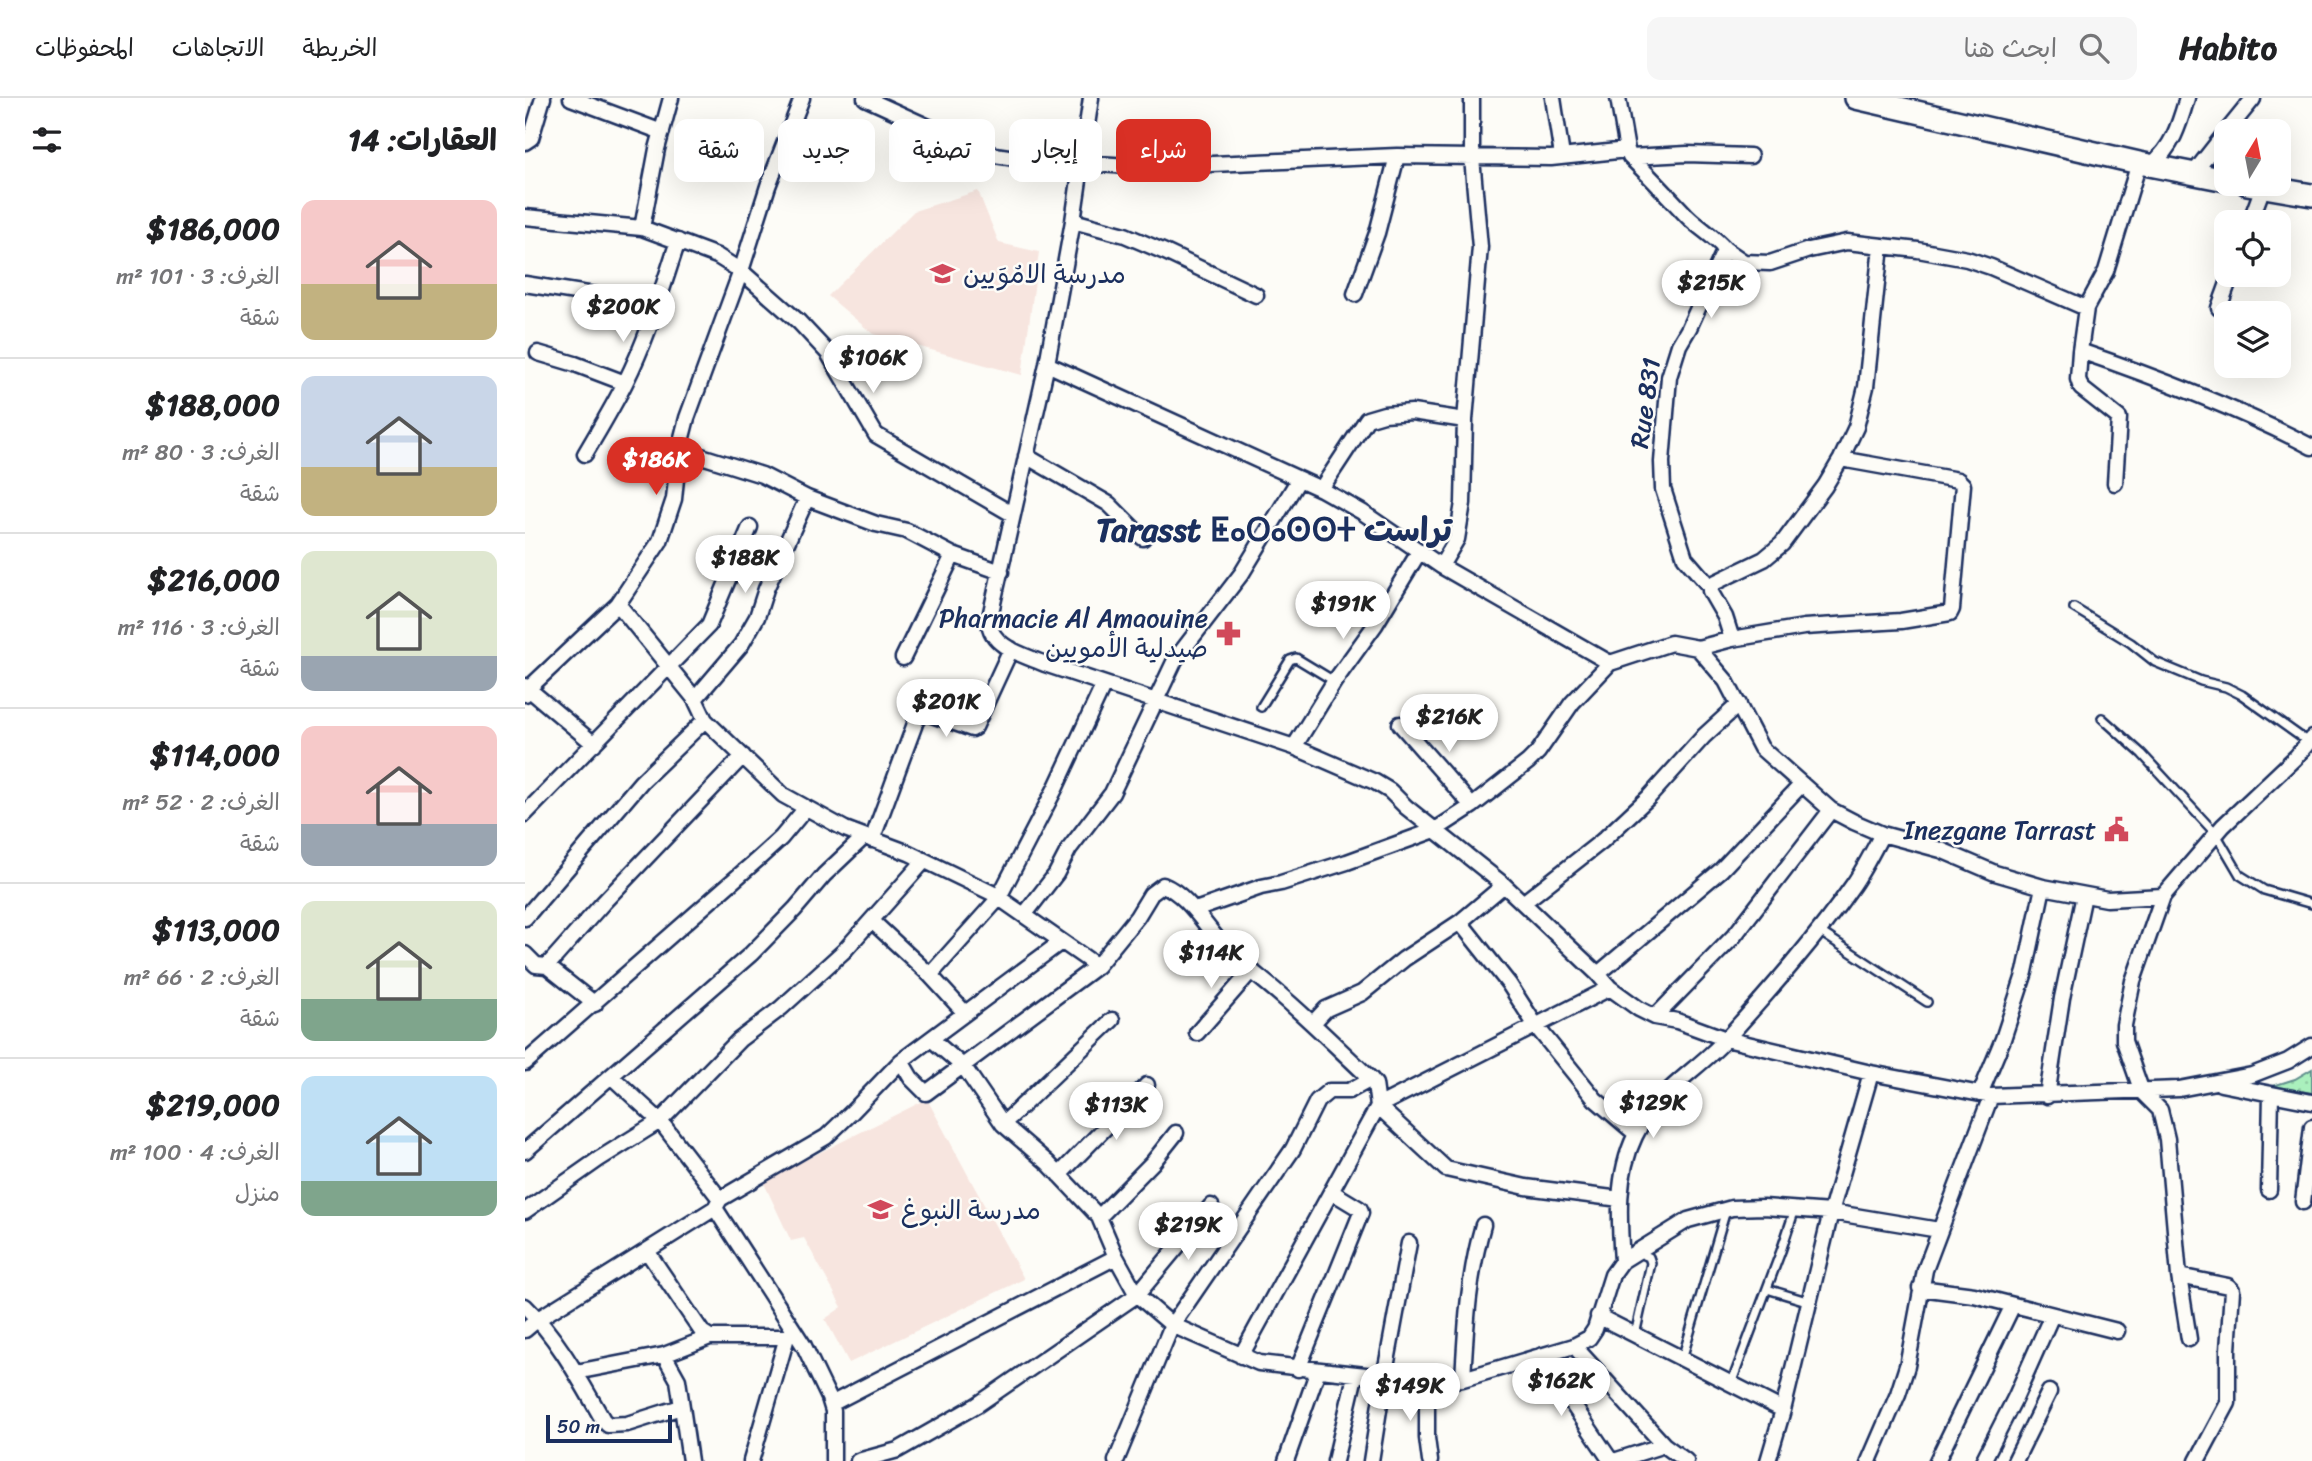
<!DOCTYPE html>
<html lang="ar">
<meta charset="utf-8">
<style>
body{margin:0;font-family:Sriracha,"Playpen Sans Arabic","Noto Sans Tifinagh",sans-serif;background:#f6f6f6;color:#202124;direction:rtl;height:100vh;display:flex;flex-direction:column;font-size:26px;white-space:nowrap}
*{box-sizing:border-box;margin:0}
p{font-size:23px;color:#757577}
.icon{flex:none;width:38px;height:38px;fill:none;stroke:currentColor;stroke-width:2;stroke-linecap:round;stroke-linejoin:round}
.map{position:relative;flex:1;overflow:hidden;direction:ltr}
.sheet{display:flex;flex-direction:column;background:#fff;width:525px}
.sheet>*{flex:none}
.guide{position:absolute;left:21px;top:21px;width:665px;height:63px;direction:rtl;display:flex;gap:14px}
.needle{width:46px;rotate:10deg}
.buttons{position:absolute;left:1689px;top:21px;display:grid;gap:14px}
.buttons a{display:grid;place-items:center;width:77px;height:77px;border-radius:14px;background:#fff;box-shadow:0 7px 28px #0002;font-size:35px}
.scale{position:absolute;left:21px;bottom:18px;width:126px;box-sizing:border-box;padding-left:7px;border:4px solid #1b2f5e;border-top:0;font-size:19px;line-height:24px;white-space:nowrap;color:#1b2f5e;-webkit-text-stroke:5px #fdfcf7;paint-order:stroke}
.price{position:absolute;translate:-50% -60px;padding:0 16px;border-radius:24px;background:#fff;color:#222;font-size:23px;line-height:46px;filter:drop-shadow(0 2px 4px #0008)}
.price::after{content:'';position:absolute;left:50%;top:42px;width:21px;height:16px;margin-left:-10px;background:inherit;clip-path:polygon(0 0,100% 0,50% 100%)}
.price.current{background:#d93025;color:#fff}
ul{padding:0;list-style:none}
li{display:flex;align-items:center;gap:21px;height:175px;padding:0 28px}
li+li{border-top:2px solid #e0e0e0}
li span{display:grid;place-items:center;flex:none;width:196px;height:140px;border-radius:14px;color:#555}
li>.icon{margin-inline-start:auto}
span .icon{width:84px;height:84px;fill:#fffc;stroke-width:1}
li b{font-size:30px}
h2{display:flex;justify-content:space-between;align-items:center;height:84px;padding:0 28px;font-size:30px}
.chip{padding:0 24px;border-radius:14px;background:#fff;box-shadow:0 7px 28px #0002;font-size:24px;line-height:63px}
.chip.current{background:#d93025;color:#fff}
header{display:flex;align-items:center;gap:42px;box-sizing:border-box;height:98px;padding:0 35px;background:#fff;border-bottom:2px solid #e0e0e0}
header strong{font-size:33px}
nav{display:flex;gap:38px;margin-inline-start:auto;font-size:24px}
.search{width:490px;height:63px;background:#f6f6f6;display:flex;align-items:center;gap:18px;box-sizing:border-box;padding:0 24px;border-radius:14px;color:#757577;font-size:26px}
main{display:flex;flex:1;min-height:0}
.map>svg:first-child{display:block}
.built{fill:#f7e5df}
.grass{fill:url(#grass-dots);stroke:#62908e;stroke-width:2}
.lines{fill:none;stroke-linecap:round;stroke-linejoin:round}
.lane-casing{stroke:#1b2f5e;stroke-width:12}
.street-casing{stroke:#1b2f5e;stroke-width:19}
.secondary-casing{stroke:#1b2f5e;stroke-width:26}
.lane{stroke:#fdfcf7;stroke-width:7}
.street{stroke:#fdfcf7;stroke-width:14}
.secondary{stroke:#fdfcf7;stroke-width:21}
.labels{text-anchor:middle;dominant-baseline:central;stroke-width:5;stroke-linejoin:round;paint-order:stroke}
.poi-label{font-size:26px;fill:#1b2f5e;stroke:#fdfcf7;text-anchor:start}
.street-label{font-size:26px;fill:#1b2f5e;stroke:#fdfcf7}
.district-label{font-size:33px;font-weight:bold;fill:#1b2f5e;stroke:#fdfcf7}
</style>
<header>
<strong>Habito</strong>
<div class="search"><svg class="icon" aria-label="search" viewBox="0 0 24 24"><circle cx="10" cy="10" r="6"/><path d="M15 15l6 6"/></svg>ابحث هنا</div>
<nav><a>الخريطة</a><a>الاتجاهات</a><a>المحفوظات</a></nav>
</header>
<main>
<div class="map">
<svg width="1787" height="1363" viewBox="0 0 1787 1363">
<defs>
<pattern id="grass-dots" width="8" height="8" patternUnits="userSpaceOnUse" patternTransform="scale(1.75)"><rect width="8" height="8" fill="#aaf0bd"/><path d="M2 2h.1M6 6h.1" fill="none" stroke="#92cea5" stroke-width="1.8" stroke-linecap="round"/></pattern>
</defs>
<rect width="100%" height="100%" fill="#fdfcf7"/>
<filter id="ink" filterUnits="userSpaceOnUse"><feTurbulence type="fractalNoise" baseFrequency=".0143" numOctaves="2"/><feDisplacementMap in="SourceGraphic" scale="14" xChannelSelector="R" yChannelSelector="G"/><feConvolveMatrix kernelMatrix="1 2 1 2 8 2 1 2 1" color-interpolation-filters="sRGB"/></filter>
<g filter="url(#ink)">
<path class="built" d="M 453,93 L 474,145 L 514,154 L 497,277 L 348,236 L 303,198 L 389,113 Z
M 402,1001 L 499,1181 L 324,1265 L 300,1221 L 317,1209 L 279,1140 L 266,1143 L 238,1083 Z"/>
<path class="grass" d="M 1787,971 L 1787,995 L 1748,988 L 1770,981 Z"/>
<g class="lines">
<defs>
<path id="lane" d="M 1549,510 L 1606,545 L 1630,564 L 1676,583 L 1701,589 L 1717,597 L 1783,644
M 736,609 L 765,562 L 771,560 L 809,583
M 1577,620 L 1617,656 L 1691,736 L 1715,777 L 1739,792 L 1787,806
M 1294,833 L 1402,904
M 1242,1191 L 1285,1204
M 1110,1237 L 1126,1165 L 1124,1159 L 1112,1154
M 1157,1261 L 1201,1112
M 1206,1286 L 1256,1153 L 1270,1111"/>
<path id="street" d="M 46,0 L 137,34
M 340,0 L 463,56 L 497,61 L 619,69 L 872,58 L 1026,60 L 1102,52
M 566,0 L 548,123 L 522,266 L 464,523 C 465,549 499,557 520,566 L 769,649 L 850,684 L 865,693 L 881,709 L 979,787 L 1073,876 L 1085,890 L 1114,911 L 1130,919 L 1152,923 L 1201,941 L 1346,975 L 1466,998 L 1654,991 L 1727,977 L 1763,963 L 1787,948
M 1028,0 L 1037,58
M 1093,0 L 1102,52 L 1105,59 C 1125,78 1143,98 1162,118 C 1174,130 1189,138 1200,151 L 1164,230 L 1154,247 L 1144,279 L 1137,364 L 1138,391 L 1160,460 L 1185,489
M 1702,33 L 1728,1
M 0,44 L 6,40 L 18,0
M 1105,59 L 1162,56 L 1225,58
M 1626,67 C 1648,49 1654,27 1662,0
M 1668,76 L 1701,34
M 0,119 L 117,130 L 192,158 L 216,173 L 243,88 L 277,0
M 548,123 L 600,137 L 640,154 L 731,197
M 1725,124 L 1738,89
M 117,130 L 132,51 L 146,0
M 1200,151 L 1219,164 L 1245,165 L 1284,152 L 1322,144 L 1393,152 L 1442,161 L 1466,169 L 1561,210 L 1581,173 L 1614,65
M 0,186 L 132,207
M 830,196 L 852,135 L 872,58
M 1561,210 L 1555,253 C 1634,280 1712,310 1787,349
M 1694,210 L 1706,177
M 1555,253 L 1553,281 L 1556,290 L 1594,320 L 1590,385
M 13,255 L 50,266 L 100,285
M 522,266 L 796,391 L 837,414 L 916,468 L 1085,565
M 154,351 L 237,377 L 282,400 L 351,426 L 382,433 L 428,457
M 60,356 C 74,332 88,309 100,285 C 123,240 137,191 153,143
M 501,358 L 584,406 L 618,440
M 796,391 L 842,321 L 859,316 L 887,314 L 940,322
M 916,468 L 932,441 L 938,405 L 940,322 L 955,149 L 947,60 L 947,0
M 93,506 L 170,601 L 180,622 L 258,697 L 320,731 L 384,755 L 467,795 L 572,868 L 612,819 L 626,796 L 638,787 C 663,797 679,827 698,847 C 716,866 739,882 759,900 C 789,926 817,954 846,981 L 850,986 L 853,1008 L 921,1071 L 1001,1089 L 1095,1101
M 1207,541 L 1279,529 L 1376,523 L 1425,515 L 1427,511 L 1438,387 L 1433,382 L 1316,361
M 1173,550 L 1207,541 L 1200,519 L 1185,493 L 1187,486 L 1239,461 L 1257,446 L 1300,388 L 1316,361 L 1331,329 L 1341,289 L 1356,148
M 378,560 L 428,457 L 476,474
M 0,588 L 69,646
M 0,596 L 3,591 L 93,506 L 135,443 L 149,401 L 154,351 L 162,320 L 216,173 L 274,224 L 303,255 L 351,337 L 487,416
M 170,601 L 216,547 L 232,519 L 241,491 L 282,400
M 875,626 L 947,708
M 769,649 L 809,584 L 850,527 L 894,454
M 0,716 L 184,527 L 225,429
M 347,742 L 391,623 L 396,617 L 401,615 L 447,631 L 450,629 L 486,551
M 1638,798 L 1698,728 L 1771,659 L 1787,640
M 998,805 L 1077,743 L 1124,699 L 1179,638 L 1214,606
M 670,812 L 736,789 L 756,785 L 822,764 L 910,732 L 947,708 L 1003,664 L 1013,654 L 1047,605 L 1085,565 L 1146,545 L 1173,550 L 1201,583 L 1236,650 L 1306,712 L 1329,724 L 1357,736 L 1416,752 L 1470,775 L 1518,789 L 1582,801 L 1638,798 L 1608,883 L 1599,927 L 1599,943 L 1617,994 L 1635,1012 L 1642,1041 L 1654,1178 L 1664,1241
M 500,816 L 531,776 L 544,751 L 587,695 L 650,562 L 717,475 L 774,381
M 0,820 L 116,684 L 180,622
M 347,823 L 405,877 L 440,915
M 935,824 L 984,886 L 1011,928 L 1070,1001 L 1111,1036
M 0,856 L 11,867 L 22,868 L 78,805 L 218,658
M 22,868 L 70,906
M 1073,876 L 1196,772 L 1277,686
M 405,877 L 473,801 L 531,689 L 579,586
M 1130,919 L 1209,838 L 1306,712
M 788,925 L 801,911 L 837,895 L 879,861 L 935,824 L 979,787
M 672,935 L 727,872
M 406,941 L 439,969 L 478,1026 L 523,1065 L 574,1119 L 591,1159 L 612,1197 L 647,1227 L 734,1265 L 902,1284 L 938,1281 L 1049,1248 L 1064,1240 L 1070,1231 L 1087,1177 L 1097,1163 L 1163,1122 L 1207,1110 L 1239,1109 L 1306,1114 L 1346,975
M 376,963 L 386,980 L 401,995 L 572,868
M 0,965 L 233,761 L 256,740 L 281,710
M 87,979 L 135,1023 L 195,1101
M 1696,986 L 1787,1004
M 1455,996 L 1478,941 L 1500,874 L 1518,789
M 1522,998 L 1537,900 L 1559,797
M 478,1026 L 587,922
M 0,1053 L 226,856 L 270,811 L 299,777 L 339,739
M 534,1077 L 622,987
M 1744,1092 L 1746,996
M 1778,1104 L 1787,1029
M 190,1110 L 279,1248 L 304,1300 L 308,1313 L 308,1363
M 0,1113 L 74,1061 L 135,1023 L 214,942 L 256,910 L 319,853 L 399,763
M 574,1119 L 628,1064 L 651,1035
M 122,1153 L 177,1234 L 185,1239 L 262,1239
M 1097,1163 C 1094,1121 1091,1077 1110,1038 C 1134,989 1171,975 1204,938 C 1247,890 1291,840 1328,787 C 1339,771 1348,753 1357,736
M 1654,1178 L 1703,1188 L 1707,1192 L 1703,1252 L 1703,1305 L 1672,1363
M 1395,1190 L 1449,1197 L 1592,1233
M 0,1208 C 33,1240 55,1282 78,1322 L 83,1327 L 102,1326 L 156,1309
M 1073,1218 L 1258,1312 L 1306,1114 L 1414,1132
M 0,1232 L 13,1221 L 190,1110 L 195,1101 L 301,1039 L 327,1014 L 376,963 L 536,844
M 1049,1248 L 1139,1347 L 1161,1363
M 139,1257 L 153,1282 L 165,1363
M 716,1258 L 853,1008 L 1085,890
M 1015,1258 L 1086,1363
M 773,1271 L 836,1115 L 835,1111 L 807,1094
M 51,1274 L 139,1257 L 185,1239
M 938,1281 C 941,1228 943,1179 958,1127
M 902,1284 L 902,1340 L 905,1363
M 306,1306 L 591,1159
M 226,1363 L 262,1239 L 266,1235
M 333,1363 L 373,1352 L 452,1307 L 612,1197 L 686,1108
M 591,1363 L 647,1227 L 768,1051 L 792,1003 L 804,993 L 824,993 L 846,981
M 761,1363 L 793,1272
M 810,1363 L 830,1278
M 846,1363 L 859,1280 L 884,1145
M 1089,1363 L 1139,1347
M 1243,1363 L 1258,1312
M 1344,1363 L 1373,1296 L 1382,1268 L 1400,1172 L 1466,998
M 1412,1363 L 1488,1207
M 1458,1363 L 1490,1300 L 1527,1217
M 1490,1363 L 1524,1294"/>
<path id="secondary" d="M 1331,0 L 1614,65 L 1701,82
M 1722,86 L 1787,97"/>
</defs>
<use href="#lane" class="lane-casing"/>
<use href="#street" class="street-casing"/>
<use href="#secondary" class="secondary-casing"/>
<use href="#lane" class="lane"/>
<use href="#street" class="street"/>
<use href="#secondary" class="secondary"/>
</g>
</g>
<defs>
<symbol id="school-bare" viewBox="-9 -9 18 18"><path d="M0-5L7-2L0 1L-7-2ZM-4 1L0 2.5L4 1V4Q0 6-4 4Z" fill="#d1495b" stroke="#fdfcf7" stroke-width="2.5" paint-order="stroke"/></symbol>
<symbol id="pharmacy-bare" viewBox="-9 -9 18 18"><path d="M-2-6h4v4h4v4h-4v4h-4v-4h-4v-4h4Z" fill="#d1495b" stroke="#fdfcf7" stroke-width="2.5" paint-order="stroke"/></symbol>
<symbol id="civic-bare" viewBox="-9 -9 18 18"><path d="M-.6-6.5H3V-4.5H.6V-3L4-1V1h2V6H-6V1h2V-1L-.6-3ZM-1.2 2.5V6h2.4V2.5Z" fill="#d1495b" stroke="#fdfcf7" stroke-width="2.5" paint-order="stroke"/></symbol>
</defs>
<g fill-rule="evenodd">
<use href="#school-bare" x="400" y="158" width="35" height="35"/>
<use href="#pharmacy-bare" x="686" y="518" width="35" height="35"/>
<use href="#civic-bare" x="1574" y="714" width="35" height="35"/>
<use href="#school-bare" x="338" y="1094" width="35" height="35"/>
</g>
<g class="labels">
<g class="poi-label">
<text x="438" y="176">مدرسة الامُوَيين</text>
<text x="683" y="520" text-anchor="end">Pharmacie Al Amaouine<tspan x="683" dy="30">صيدلية الأمويين</tspan></text>
<text x="1571" y="732" text-anchor="end">Inezgane Tarrast</text>
<text x="376" y="1112">مدرسة النبوغ</text>
</g>
<g class="street-label">
<text transform="translate(1120 305) rotate(-82)">Rue 831</text>
</g>
<g class="district-label">
<text x="749" y="432">Tarasst ⵟⴰⵔⴰⵙⵙⵜ تراست</text>
</g>
</g>
</svg>
<div class="buttons">
<a><svg class="needle" viewBox="-14 -14 28 28"><path d="M0-13l5 13h-10z" fill="#e53935"/><path d="M0 13l5-13h-10z" fill="#757577"/></svg></a>
<a><svg class="icon" aria-label="locate" viewBox="0 0 24 24"><circle cx="12" cy="12" r="6"/><path d="M12 2v4M12 18v4M2 12h4M18 12h4"/></svg></a>
<a><svg class="icon" aria-label="layers" viewBox="0 0 24 24"><path d="M12 4l9 5-9 5-9-5zM3 14l9 5 9-5"/></svg></a>
</div>
<div class="scale">50 m</div>
<b class="price" style="left:1186px;top:222px">$215K</b>
<b class="price" style="left:98px;top:246px">$200K</b>
<b class="price" style="left:348px;top:297px">$106K</b>
<b class="price current" style="left:131px;top:399px">$186K</b>
<b class="price" style="left:220px;top:497px">$188K</b>
<b class="price" style="left:818px;top:543px">$191K</b>
<b class="price" style="left:421px;top:641px">$201K</b>
<b class="price" style="left:924px;top:656px">$216K</b>
<b class="price" style="left:686px;top:892px">$114K</b>
<b class="price" style="left:1128px;top:1042px">$129K</b>
<b class="price" style="left:591px;top:1044px">$113K</b>
<b class="price" style="left:663px;top:1164px">$219K</b>
<b class="price" style="left:1036px;top:1320px">$162K</b>
<b class="price" style="left:885px;top:1325px">$149K</b>
<div class="guide">
<a class="chip current">شراء</a>
<a class="chip">إيجار</a>
<a class="chip">تصفية</a>
<a class="chip">جديد</a>
<a class="chip">شقة</a>
</div>
</div>
<section class="sheet">
<h2>العقارات: 14<svg class="icon" aria-label="filters" viewBox="0 0 24 24"><path d="M4 7h16M4 17h16"/><circle cx="9" cy="7" r="2"/><circle cx="15" cy="17" r="2"/></svg></h2>
<ul>
<li><span style="background:linear-gradient(#f6c9c9 60%,#c2b280 0)"><svg class="icon" aria-label="home" viewBox="0 0 24 24"><path d="M3 11l9-7 9 7M6 9v11h12V9"/></svg></span><div><b>$186,000</b><p>الغرف: 3 · 101 m²</p><p>شقة</p></div></li>
<li><span style="background:linear-gradient(#c9d6e8 65%,#c2b280 0)"><svg class="icon" aria-label="home" viewBox="0 0 24 24"><path d="M3 11l9-7 9 7M6 9v11h12V9"/></svg></span><div><b>$188,000</b><p>الغرف: 3 · 80 m²</p><p>شقة</p></div></li>
<li><span style="background:linear-gradient(#dfe7d0 75%,#9aa5b1 0)"><svg class="icon" aria-label="home" viewBox="0 0 24 24"><path d="M3 11l9-7 9 7M6 9v11h12V9"/></svg></span><div><b>$216,000</b><p>الغرف: 3 · 116 m²</p><p>شقة</p></div></li>
<li><span style="background:linear-gradient(#f6c9c9 70%,#9aa5b1 0)"><svg class="icon" aria-label="home" viewBox="0 0 24 24"><path d="M3 11l9-7 9 7M6 9v11h12V9"/></svg></span><div><b>$114,000</b><p>الغرف: 2 · 52 m²</p><p>شقة</p></div></li>
<li><span style="background:linear-gradient(#dfe7d0 70%,#7fa58c 0)"><svg class="icon" aria-label="home" viewBox="0 0 24 24"><path d="M3 11l9-7 9 7M6 9v11h12V9"/></svg></span><div><b>$113,000</b><p>الغرف: 2 · 66 m²</p><p>شقة</p></div></li>
<li><span style="background:linear-gradient(#bfe0f5 75%,#7fa58c 0)"><svg class="icon" aria-label="home" viewBox="0 0 24 24"><path d="M3 11l9-7 9 7M6 9v11h12V9"/></svg></span><div><b>$219,000</b><p>الغرف: 4 · 100 m²</p><p>منزل</p></div></li>
</ul>
</section>
</main>
